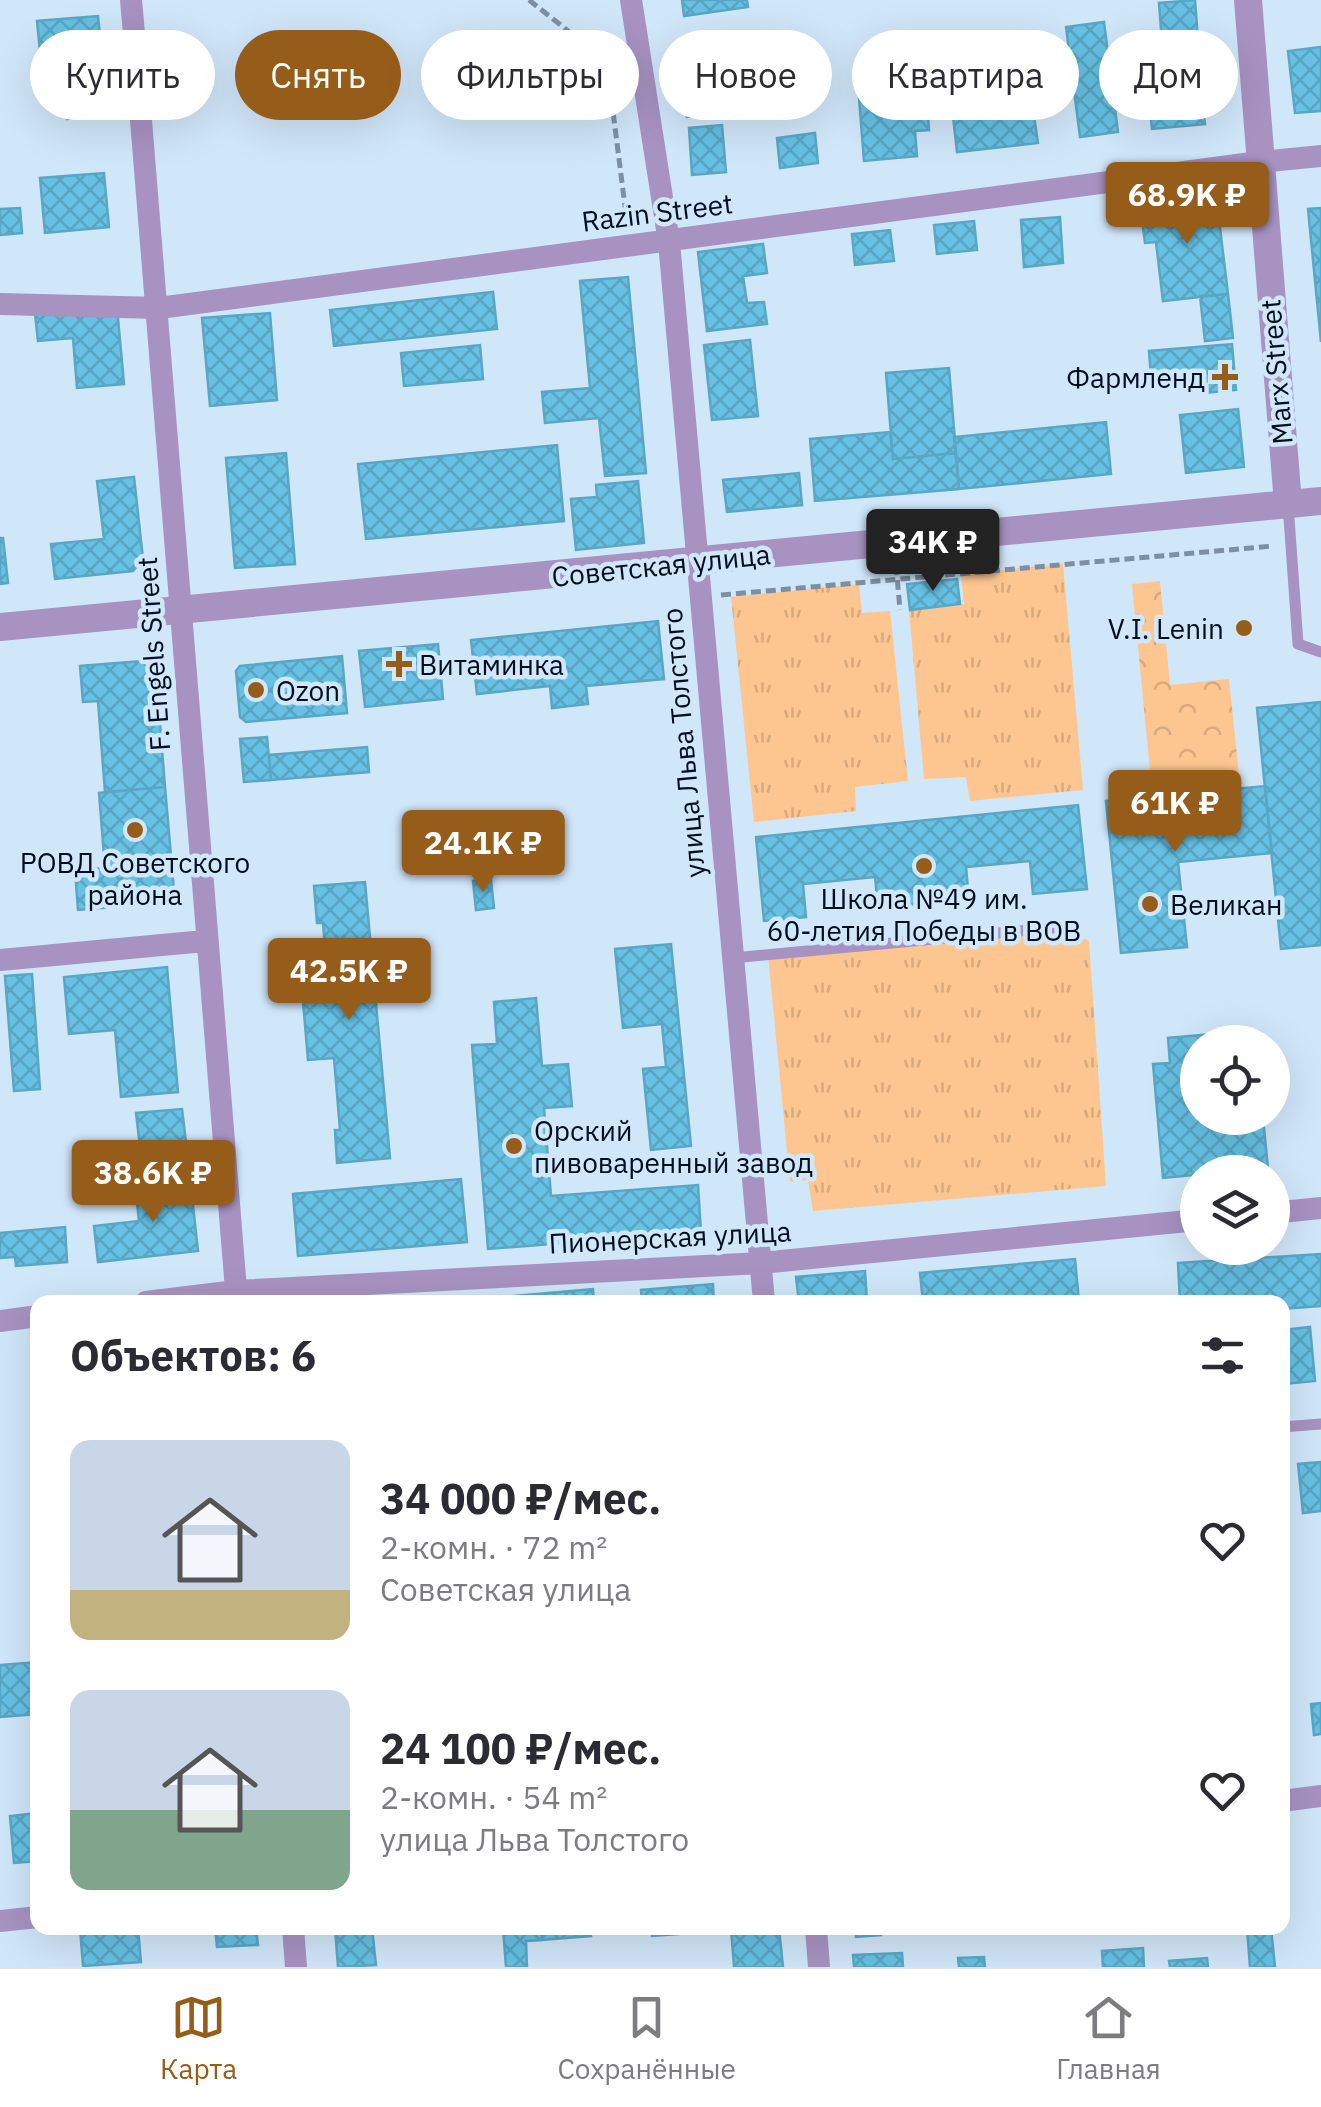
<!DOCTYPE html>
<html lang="ru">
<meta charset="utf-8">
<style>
body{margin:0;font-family:"IBM Plex Sans",sans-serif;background:#f2f2f3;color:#2b2b33;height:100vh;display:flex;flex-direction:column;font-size:38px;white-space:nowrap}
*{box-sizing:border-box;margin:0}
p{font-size:32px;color:#7c7c81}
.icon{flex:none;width:55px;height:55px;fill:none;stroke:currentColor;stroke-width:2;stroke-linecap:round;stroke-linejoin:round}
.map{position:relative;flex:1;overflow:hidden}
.details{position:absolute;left:30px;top:1295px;width:1260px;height:640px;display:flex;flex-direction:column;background:#fff;border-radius:20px;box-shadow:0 10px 40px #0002}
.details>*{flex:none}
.banner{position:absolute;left:30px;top:30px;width:1262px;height:90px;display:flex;gap:20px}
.tools{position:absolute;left:1180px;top:1025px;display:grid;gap:20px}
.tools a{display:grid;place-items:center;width:110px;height:110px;border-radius:50%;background:#fff;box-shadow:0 10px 40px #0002;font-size:50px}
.price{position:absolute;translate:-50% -85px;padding:0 22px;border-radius:10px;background:#965d1a;color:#fff;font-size:32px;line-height:65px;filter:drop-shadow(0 2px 5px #0008)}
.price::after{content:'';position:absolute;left:50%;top:60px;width:30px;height:22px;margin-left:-15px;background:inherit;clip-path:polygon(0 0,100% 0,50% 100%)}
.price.on{background:#222;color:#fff}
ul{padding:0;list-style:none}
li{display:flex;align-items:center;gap:30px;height:250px;padding:0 40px}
li span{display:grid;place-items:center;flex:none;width:280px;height:200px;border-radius:20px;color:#555}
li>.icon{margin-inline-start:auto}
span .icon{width:120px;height:120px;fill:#fffc;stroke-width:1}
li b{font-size:42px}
h2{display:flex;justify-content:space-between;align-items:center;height:120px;padding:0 40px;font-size:42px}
.tag{padding:0 35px;border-radius:45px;background:#fff;box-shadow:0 10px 40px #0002;font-size:35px;line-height:90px}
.tag.on{background:#965d1a;color:#fff}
.tab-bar{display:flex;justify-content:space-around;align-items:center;height:140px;border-top:2px solid #e1e1e2;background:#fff;font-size:28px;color:#7c7c81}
.tab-bar a{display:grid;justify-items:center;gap:5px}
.tab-bar .on{color:#965d1a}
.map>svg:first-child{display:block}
.forest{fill:url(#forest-crowns)}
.park{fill:url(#park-tufts)}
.building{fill:url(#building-cross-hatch);stroke:#59a7c5;stroke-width:2.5}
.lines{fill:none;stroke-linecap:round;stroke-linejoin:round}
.path{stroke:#7d8fa1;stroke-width:5;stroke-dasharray:10 5;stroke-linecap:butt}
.service{stroke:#a792c1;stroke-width:11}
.minor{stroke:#a792c1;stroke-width:22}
.tertiary{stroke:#a792c1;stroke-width:28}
.poi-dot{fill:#965d1a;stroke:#d0e6f9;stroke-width:4}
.labels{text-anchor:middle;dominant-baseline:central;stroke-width:9;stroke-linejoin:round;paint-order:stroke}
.street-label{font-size:28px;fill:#000e1e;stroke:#d0e6f9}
.poi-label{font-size:28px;fill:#000e1e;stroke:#d0e6f9;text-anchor:start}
</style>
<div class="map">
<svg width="1321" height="1967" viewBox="0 0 1321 1967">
<defs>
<pattern id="forest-crowns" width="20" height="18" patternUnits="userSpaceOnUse" patternTransform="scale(2.5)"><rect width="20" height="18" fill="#fdc690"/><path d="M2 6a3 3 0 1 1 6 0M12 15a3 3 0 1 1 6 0" fill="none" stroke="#d7a97c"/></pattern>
<pattern id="park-tufts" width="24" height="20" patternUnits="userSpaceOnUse" patternTransform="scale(2.5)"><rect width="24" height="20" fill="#fdc690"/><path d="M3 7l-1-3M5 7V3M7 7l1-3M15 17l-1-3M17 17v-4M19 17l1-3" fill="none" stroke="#d7a97c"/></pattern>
<pattern id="building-cross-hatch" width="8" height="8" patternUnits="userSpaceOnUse" patternTransform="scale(2.5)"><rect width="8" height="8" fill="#66c1e4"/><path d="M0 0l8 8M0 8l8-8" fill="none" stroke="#57a5c3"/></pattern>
</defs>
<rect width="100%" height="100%" fill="#d0e6f9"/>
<path class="forest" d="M 1160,581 L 1170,685 L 1229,679 L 1240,784 L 1152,792 L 1132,584 Z"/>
<path class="park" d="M 1063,564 L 1083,790 L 970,801 L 966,777 L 924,779 L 909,609 L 964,604 L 961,574 Z
M 859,584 L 862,613 L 890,611 L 908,781 L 855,787 L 856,811 L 754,822 L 731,597 Z
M 1062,927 L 1089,941 L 1106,1186 L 813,1211 L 808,1180 L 790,1182 L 768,955 Z"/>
<path class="building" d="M 682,0 L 747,0 L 748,7 L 684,16 Z
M 1195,0 L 1199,52 L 1163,55 L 1159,3 Z
M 98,16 L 104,75 L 71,78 L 69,58 L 41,61 L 37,21 Z
M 1104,22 L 1118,132 L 1080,137 L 1066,27 Z
M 1321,47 L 1321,111 L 1295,113 L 1288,51 Z
M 1198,60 L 1205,124 L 1152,129 L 1145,66 Z
M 993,71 L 998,113 L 1033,109 L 1038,143 L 957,152 L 953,116 L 971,113 L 966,74 Z
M 709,76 L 710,84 L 726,83 L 729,113 L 687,117 L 684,78 Z
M 108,81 L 110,116 L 67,119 L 64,84 Z
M 891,82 L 892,101 L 927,98 L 929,130 L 915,131 L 917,156 L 864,161 L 858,85 Z
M 722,125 L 726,172 L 692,175 L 689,128 Z
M 815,133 L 818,163 L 780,168 L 777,138 Z
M 104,173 L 109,227 L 45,233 L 40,178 Z
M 1216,195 L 1228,294 L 1163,301 L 1156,242 L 1145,243 L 1140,204 Z
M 20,208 L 22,233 L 0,235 L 0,209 Z
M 1321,208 L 1321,342 L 1308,209 Z
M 1060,217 L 1063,263 L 1024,267 L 1021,220 Z
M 974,221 L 977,250 L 937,254 L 934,225 Z
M 890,230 L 894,261 L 855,265 L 852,234 Z
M 763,244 L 767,273 L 743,276 L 747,303 L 764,302 L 767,324 L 707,331 L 698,252 Z
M 628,277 L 646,473 L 605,476 L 599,418 L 545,423 L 542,392 L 590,388 L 580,281 Z
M 493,292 L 497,329 L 334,346 L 330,310 Z
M 1228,294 L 1233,338 L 1205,341 L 1200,296 Z
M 117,307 L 124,384 L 77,388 L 73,338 L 38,341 L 35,314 Z
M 270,313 L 277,400 L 210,406 L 202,318 Z
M 750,340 L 758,416 L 712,420 L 704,345 Z
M 1232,344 L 1236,390 L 1205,393 L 1203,372 L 1151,377 L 1149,351 Z
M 480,345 L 483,379 L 404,386 L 401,353 Z
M 949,368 L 956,453 L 893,459 L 886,373 Z
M 1238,409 L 1244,467 L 1186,473 L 1180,415 Z
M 1106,422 L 1111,474 L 959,489 L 954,437 Z
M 890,432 L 893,459 L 956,453 L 959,489 L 815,501 L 810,439 Z
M 557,445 L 564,521 L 366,539 L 358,464 Z
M 286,453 L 295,564 L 235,568 L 226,458 Z
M 799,473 L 802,505 L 727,512 L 723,480 Z
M 134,477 L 143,559 L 133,571 L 55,579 L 51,544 L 104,539 L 97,481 Z
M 638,481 L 644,543 L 576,550 L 571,499 L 597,497 L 596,485 Z
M 0,538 L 3,538 L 8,583 L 0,584 Z
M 957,579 L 960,604 L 910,610 L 907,584 Z
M 658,621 L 664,679 L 586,686 L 588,704 L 552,708 L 550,686 L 477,694 L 471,640 Z
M 438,644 L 443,699 L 365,707 L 359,651 Z
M 342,656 L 347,713 L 246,722 L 240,717 L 236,671 L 240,666 Z
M 155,660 L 165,787 L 105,792 L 98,701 L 83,702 L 80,666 Z
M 1321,702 L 1321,945 L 1281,949 L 1257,708 Z
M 267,737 L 271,780 L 244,782 L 240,739 Z
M 367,747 L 369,772 L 271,780 L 269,755 Z
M 1265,786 L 1272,853 L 1178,862 L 1187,947 L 1121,953 L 1106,801 Z
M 165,787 L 175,902 L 78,910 L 75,870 L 105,868 L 99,793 Z
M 1078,805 L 1087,889 L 1033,894 L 1030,861 L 966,867 L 969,899 L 878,908 L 875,877 L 803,884 L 806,917 L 764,921 L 756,837 Z
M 491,880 L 494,908 L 476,910 L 473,881 Z
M 365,882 L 390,1158 L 337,1163 L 335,1130 L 340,1130 L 334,1058 L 308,1060 L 302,990 L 328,988 L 323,923 L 317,923 L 314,886 Z
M 671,944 L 691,1146 L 651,1150 L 643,1069 L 666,1067 L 662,1024 L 623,1028 L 615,949 Z
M 167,967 L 178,1092 L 121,1097 L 115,1030 L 69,1034 L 64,977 Z
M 32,974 L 40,1089 L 14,1091 L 5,976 Z
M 536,998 L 542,1066 L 568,1064 L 572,1106 L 544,1108 L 551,1196 L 698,1185 L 701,1232 L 488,1249 L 472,1045 L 497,1044 L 494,1002 Z
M 1234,1032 L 1235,1042 L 1198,1042 L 1198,1118 L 1263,1118 L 1268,1168 L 1163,1178 L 1153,1064 L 1170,1063 L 1168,1038 Z
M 182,1109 L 188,1159 L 142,1164 L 136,1113 Z
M 190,1178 L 198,1251 L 98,1262 L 94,1226 L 139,1221 L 135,1185 Z
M 461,1179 L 467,1242 L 298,1256 L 293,1194 Z
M 65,1227 L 67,1262 L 16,1266 L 15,1257 L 0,1258 L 0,1233 Z
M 1321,1254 L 1321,1306 L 1282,1309 L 1282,1302 L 1180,1302 L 1178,1263 Z
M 1075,1259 L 1079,1302 L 923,1302 L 920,1273 Z
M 865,1271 L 867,1302 L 799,1302 L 796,1277 Z
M 713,1284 L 714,1302 L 642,1302 L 641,1290 Z
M 593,1289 L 594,1302 L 490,1302 L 490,1298 Z
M 1310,1327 L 1315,1381 L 1285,1384 L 1282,1330 Z
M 1321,1462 L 1321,1511 L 1303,1513 L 1298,1464 Z
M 38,1662 L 38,1714 L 0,1717 L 0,1665 Z
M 1321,1703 L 1321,1734 L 1314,1735 L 1311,1704 Z
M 38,1813 L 38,1861 L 14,1863 L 10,1816 Z
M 1282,1823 L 1288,1872 L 1282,1873 Z
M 80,1928 L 138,1928 L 141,1962 L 83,1966 Z
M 215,1928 L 256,1928 L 258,1945 L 217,1947 Z
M 335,1928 L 372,1928 L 376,1965 L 338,1967 Z
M 503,1928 L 541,1928 L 542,1940 L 526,1941 L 527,1967 L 506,1967 Z
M 541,1928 L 590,1928 L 591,1936 L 542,1940 Z
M 652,1928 L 678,1928 L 678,1934 L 652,1936 Z
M 731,1928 L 779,1928 L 783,1967 L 734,1967 Z
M 856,1928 L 881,1928 L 881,1935 L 856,1937 Z
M 1247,1928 L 1271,1928 L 1275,1967 L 1250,1967 Z
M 1143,1948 L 1144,1967 L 1103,1967 L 1102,1951 Z
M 902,1953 L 903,1967 L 854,1967 L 853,1955 Z
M 984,1957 L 985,1967 L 959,1967 L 958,1958 Z
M 1207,1958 L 1208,1967 L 1170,1967 L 1169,1961 Z"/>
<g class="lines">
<path class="path" d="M 529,0 L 615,68
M 617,70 L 610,88 L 627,222
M 896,565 L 900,610
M 721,595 L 1273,546"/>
<path class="service" d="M 1288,504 L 1298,644 L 1321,652
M 733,958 L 1062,927
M 1282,1427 L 1321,1424"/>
<path class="minor" d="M 131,0 C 170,434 198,869 237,1302
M 631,0 L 669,242 L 764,1302
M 0,304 L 159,308 L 1259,162 L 1321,156
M 0,960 L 205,941
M 1272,1213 L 1321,1208
M 146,1302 L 236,1291 L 761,1263 L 1198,1220
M 0,1321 L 38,1316
M 1282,1801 L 1321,1796
M 0,1921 L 38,1917
M 293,1928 L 296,1967
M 816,1928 L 819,1967"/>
<path class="tertiary" d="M 1248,0 L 1288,504
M 0,627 L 1321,501"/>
</g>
<g class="poi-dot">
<path d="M1220 362h10v10h10v10h-10v10h-10v-10h-10v-10h10z"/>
<circle cx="1244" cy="628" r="10"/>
<path d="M394 649h10v10h10v10h-10v10h-10v-10h-10v-10h10z"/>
<circle cx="256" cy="690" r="10"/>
<circle cx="135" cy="830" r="10"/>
<circle cx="924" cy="866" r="10"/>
<circle cx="1150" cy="904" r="10"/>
<circle cx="514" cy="1146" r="10"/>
</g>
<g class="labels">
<g class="street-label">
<text transform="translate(657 212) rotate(-7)">Razin Street</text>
<text transform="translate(1276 372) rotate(-95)">Marx Street</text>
<text transform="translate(661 565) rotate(-6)">Советская улица</text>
<text transform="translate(153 654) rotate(-94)">F. Engels Street</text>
<text transform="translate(683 743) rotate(-95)">улица Льва Толстого</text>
<text transform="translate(670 1237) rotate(-3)">Пионерская улица</text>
</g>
<g class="poi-label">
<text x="1205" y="377" text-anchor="end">Фармленд</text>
<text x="1224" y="628" text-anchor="end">V.I. Lenin</text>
<text x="419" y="664">Витаминка</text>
<text x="276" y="690">Ozon</text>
<text x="135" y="862" text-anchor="middle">РОВД Советского<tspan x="135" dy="32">района</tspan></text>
<text x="924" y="898" text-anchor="middle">Школа №49 им.<tspan x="924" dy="32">60-летия Победы в ВОВ</tspan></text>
<text x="1170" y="904">Великан</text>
<text x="534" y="1130">Орский<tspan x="534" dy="32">пивоваренный завод</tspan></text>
</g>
</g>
</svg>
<div class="tools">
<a><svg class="icon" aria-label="locate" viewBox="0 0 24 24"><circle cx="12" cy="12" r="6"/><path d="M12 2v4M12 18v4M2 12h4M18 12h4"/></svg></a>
<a><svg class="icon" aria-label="layers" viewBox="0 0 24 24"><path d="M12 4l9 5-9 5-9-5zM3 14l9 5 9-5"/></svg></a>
</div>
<b class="price" style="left:1187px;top:247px">68.9K ₽</b>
<b class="price on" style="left:933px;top:594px">34K ₽</b>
<b class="price" style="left:1175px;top:855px">61K ₽</b>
<b class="price" style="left:483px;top:895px">24.1K ₽</b>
<b class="price" style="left:349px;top:1023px">42.5K ₽</b>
<b class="price" style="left:153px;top:1225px">38.6K ₽</b>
<div class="banner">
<a class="tag">Купить</a>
<a class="tag on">Снять</a>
<a class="tag">Фильтры</a>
<a class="tag">Новое</a>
<a class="tag">Квартира</a>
<a class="tag">Дом</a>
</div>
<section class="details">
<h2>Объектов: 6<svg class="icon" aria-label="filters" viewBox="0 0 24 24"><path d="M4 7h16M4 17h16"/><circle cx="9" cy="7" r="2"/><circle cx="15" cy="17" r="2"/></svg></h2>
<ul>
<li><span style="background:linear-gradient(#c9d6e8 75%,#c2b280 0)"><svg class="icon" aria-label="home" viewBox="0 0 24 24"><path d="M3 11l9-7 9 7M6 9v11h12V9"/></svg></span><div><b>34 000 ₽/мес.</b><p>2-комн. · 72 m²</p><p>Советская улица</p></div><svg class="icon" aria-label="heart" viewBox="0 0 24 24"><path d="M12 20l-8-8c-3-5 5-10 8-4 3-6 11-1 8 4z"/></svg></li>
<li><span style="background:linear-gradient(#c9d6e8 60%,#7fa58c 0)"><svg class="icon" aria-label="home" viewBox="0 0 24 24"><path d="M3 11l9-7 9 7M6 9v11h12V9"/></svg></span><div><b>24 100 ₽/мес.</b><p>2-комн. · 54 m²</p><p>улица Льва Толстого</p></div><svg class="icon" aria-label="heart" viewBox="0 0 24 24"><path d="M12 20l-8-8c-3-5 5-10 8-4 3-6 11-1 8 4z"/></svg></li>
</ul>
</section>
</div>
<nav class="tab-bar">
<a class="on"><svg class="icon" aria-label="map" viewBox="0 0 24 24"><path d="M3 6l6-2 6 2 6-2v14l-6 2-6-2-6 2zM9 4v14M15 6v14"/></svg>Карта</a>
<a><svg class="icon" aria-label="saved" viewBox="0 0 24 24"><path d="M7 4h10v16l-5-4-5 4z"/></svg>Сохранённые</a>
<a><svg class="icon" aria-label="home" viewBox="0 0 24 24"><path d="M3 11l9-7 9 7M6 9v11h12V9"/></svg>Главная</a>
</nav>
